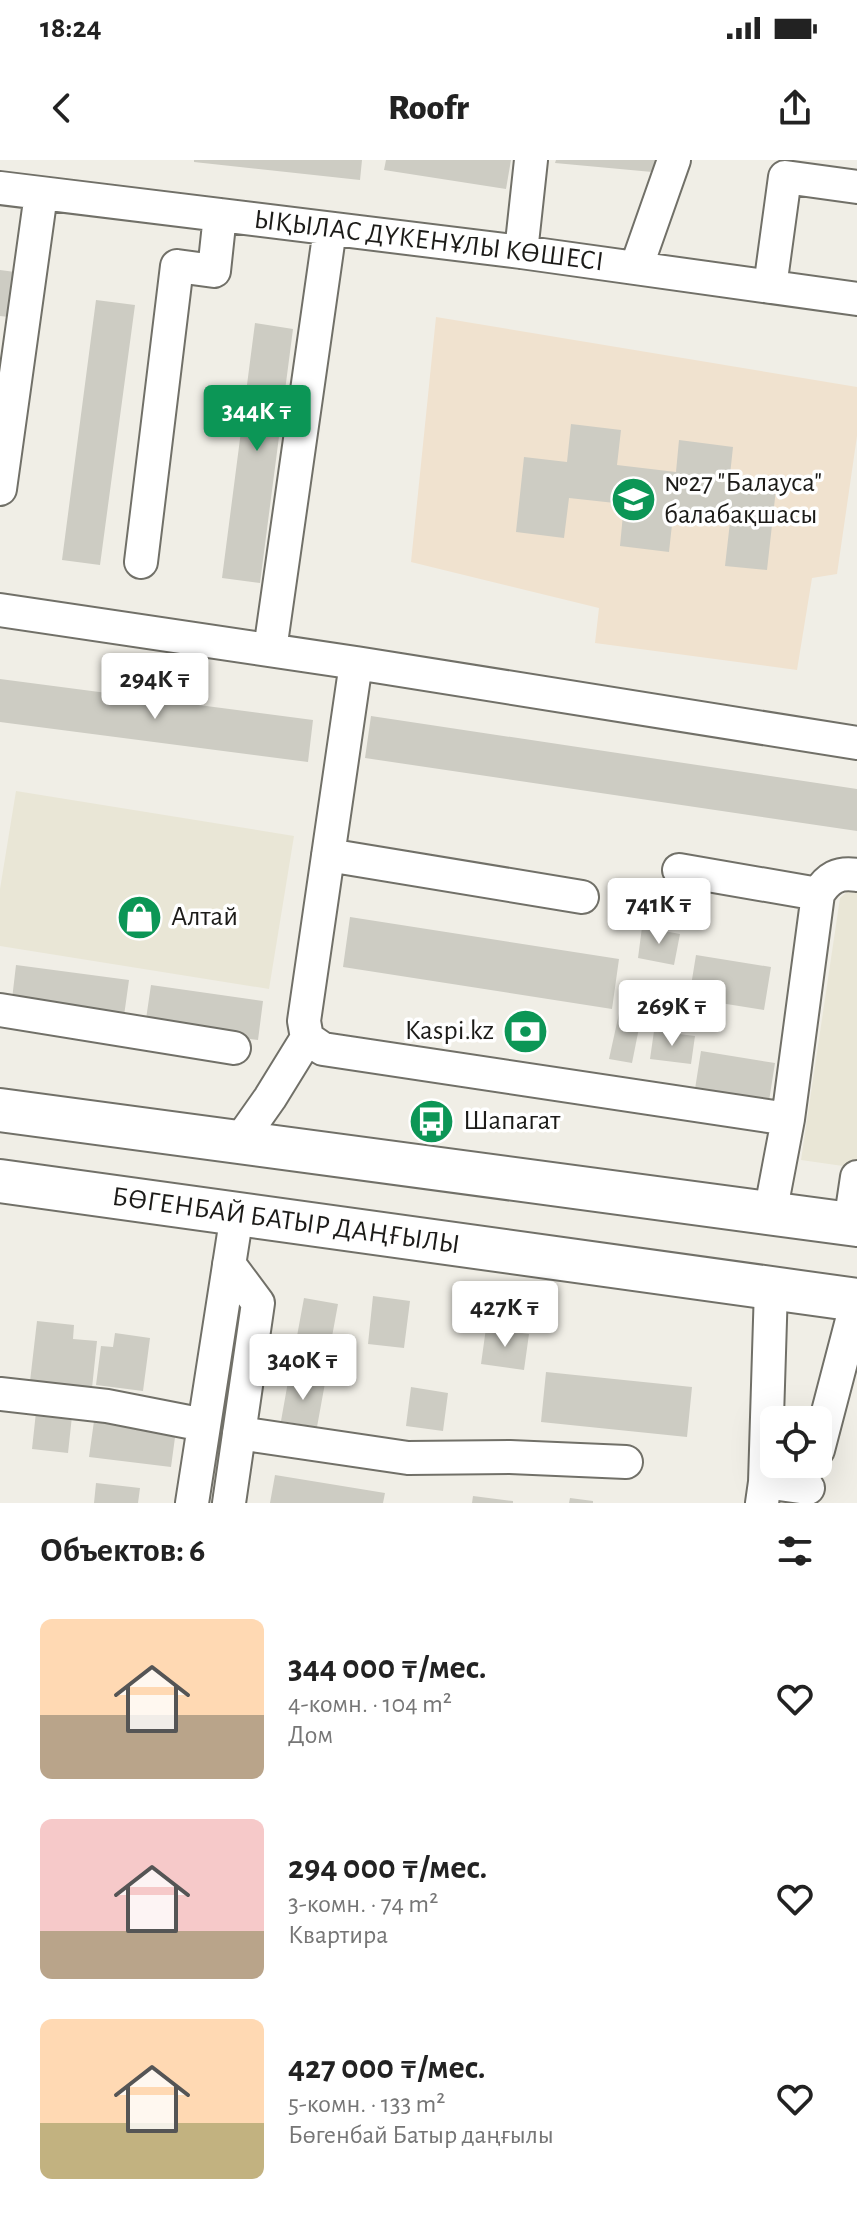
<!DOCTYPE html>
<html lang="ru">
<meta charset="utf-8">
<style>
body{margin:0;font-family:"Alegreya Sans",sans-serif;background:#f6f6f6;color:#222;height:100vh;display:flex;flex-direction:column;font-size:30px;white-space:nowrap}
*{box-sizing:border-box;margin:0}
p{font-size:26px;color:#767676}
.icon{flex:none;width:44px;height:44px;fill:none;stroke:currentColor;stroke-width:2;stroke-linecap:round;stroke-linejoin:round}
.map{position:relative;height:1343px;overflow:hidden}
.sheet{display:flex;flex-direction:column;background:#fff;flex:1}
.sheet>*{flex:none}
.fabs{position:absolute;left:760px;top:1246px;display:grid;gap:16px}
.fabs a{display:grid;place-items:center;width:72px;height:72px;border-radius:12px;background:#fff;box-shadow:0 8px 32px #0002;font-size:40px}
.price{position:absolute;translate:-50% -68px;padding:0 18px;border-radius:8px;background:#fff;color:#222;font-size:26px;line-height:52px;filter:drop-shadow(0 2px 4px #0008)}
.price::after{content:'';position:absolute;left:50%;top:48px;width:24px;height:18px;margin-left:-12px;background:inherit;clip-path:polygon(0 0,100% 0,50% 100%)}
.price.on{background:#0c9656;color:#fff}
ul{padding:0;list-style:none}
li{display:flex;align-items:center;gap:24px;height:200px;padding:0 40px}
li span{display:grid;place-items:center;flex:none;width:224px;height:160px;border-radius:12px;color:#555}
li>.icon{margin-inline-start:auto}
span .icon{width:96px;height:96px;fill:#fffc;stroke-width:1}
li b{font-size:34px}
h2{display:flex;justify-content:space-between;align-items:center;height:96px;padding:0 40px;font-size:34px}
.status{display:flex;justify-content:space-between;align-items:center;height:56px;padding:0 40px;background:#fff;direction:ltr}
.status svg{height:22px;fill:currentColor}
header{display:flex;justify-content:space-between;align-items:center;height:104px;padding:0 40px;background:#fff;font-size:36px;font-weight:800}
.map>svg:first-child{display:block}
.built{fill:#e9e6d6}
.industrial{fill:#f0e2cf}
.building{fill:#cdccc3}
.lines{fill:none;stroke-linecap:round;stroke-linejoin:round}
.minor-casing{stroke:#717068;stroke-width:36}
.major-casing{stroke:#717068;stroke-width:46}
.minor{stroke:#fff;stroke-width:32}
.major{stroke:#fff;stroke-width:42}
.labels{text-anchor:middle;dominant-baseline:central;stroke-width:7;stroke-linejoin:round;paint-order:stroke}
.street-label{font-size:28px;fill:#1c1b18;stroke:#fff}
.poi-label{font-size:28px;fill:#1c1b18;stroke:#fff;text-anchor:start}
</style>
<div class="status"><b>18:24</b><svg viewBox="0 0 49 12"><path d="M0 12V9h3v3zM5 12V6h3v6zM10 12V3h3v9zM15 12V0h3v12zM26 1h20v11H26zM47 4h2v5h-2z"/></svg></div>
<header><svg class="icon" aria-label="back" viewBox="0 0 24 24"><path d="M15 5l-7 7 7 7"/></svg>Roofr<svg class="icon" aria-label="share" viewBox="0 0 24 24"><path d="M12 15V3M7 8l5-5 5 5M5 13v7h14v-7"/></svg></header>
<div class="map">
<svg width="857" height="1343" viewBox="0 0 857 1343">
<rect width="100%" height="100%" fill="#f0eee6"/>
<path class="built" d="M 16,631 L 294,676 L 269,829 L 0,786 L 0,729 Z
M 857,723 L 857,1008 L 801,1000 L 840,738 Z"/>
<path class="industrial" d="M 436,157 L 857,227 L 857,276 L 837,414 L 812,418 L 797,510 L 595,483 L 599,448 L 411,402 Z"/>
<path class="building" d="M 194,0 L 362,0 L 360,20 L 194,2 Z
M 386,0 L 511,0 L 506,29 L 384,10 Z
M 556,0 L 664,0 L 663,13 L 555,3 Z
M 0,110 L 15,112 L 9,157 L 0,156 Z
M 96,140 L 135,145 L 100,405 L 62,400 Z
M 255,163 L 293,169 L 260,423 L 222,418 Z
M 571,264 L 621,270 L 617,305 L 676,312 L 679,280 L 733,287 L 729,324 L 776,329 L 767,410 L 725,406 L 730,362 L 673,355 L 669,392 L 620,386 L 624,344 L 569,338 L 564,378 L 516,372 L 524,297 L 567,302 Z
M 0,519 L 313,560 L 308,602 L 0,562 Z
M 371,556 L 857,629 L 857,671 L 365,598 Z
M 350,757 L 619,799 L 612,849 L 343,807 Z
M 642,767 L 680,774 L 674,805 L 638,798 Z
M 696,795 L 771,807 L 764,850 L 689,838 Z
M 16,805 L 129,820 L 123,863 L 11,848 Z
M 151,825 L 263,841 L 258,880 L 145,866 Z
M 620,849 L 642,853 L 632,903 L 609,899 Z
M 654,871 L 695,876 L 691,904 L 650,899 Z
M 701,891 L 775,903 L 769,941 L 695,929 Z
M 373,1136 L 410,1141 L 404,1188 L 368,1184 Z
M 304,1138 L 338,1144 L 329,1193 L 295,1187 Z
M 37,1161 L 74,1165 L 73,1179 L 97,1181 L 92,1228 L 29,1230 Z
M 486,1168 L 529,1174 L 524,1210 L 481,1204 Z
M 115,1173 L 150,1178 L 143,1231 L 96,1225 L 101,1186 L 113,1187 Z
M 546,1212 L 692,1227 L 687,1277 L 541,1262 Z
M 289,1216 L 325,1223 L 317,1267 L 281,1261 Z
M 411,1227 L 448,1233 L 443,1271 L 406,1266 Z
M 36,1252 L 72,1256 L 68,1293 L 32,1289 Z
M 94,1261 L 176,1270 L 171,1307 L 89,1297 Z
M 275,1315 L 385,1333 L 383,1343 L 270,1343 Z
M 96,1323 L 140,1328 L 138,1343 L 94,1343 Z
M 473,1336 L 513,1341 L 513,1343 L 472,1343 Z
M 570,1338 L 593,1341 L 593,1343 L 569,1343 Z"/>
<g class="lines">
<defs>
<path id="minor" d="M 0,28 L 521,92 L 857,139
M 521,92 L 531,0
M 636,108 L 674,0
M 770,127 L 785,17 L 857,27
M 0,329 L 41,34
M 141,402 L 177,106 L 214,111 L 220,55
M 0,450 L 356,503 L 304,861 L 307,878 L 323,889 L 788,959
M 270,490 L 330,69
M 356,503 L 857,583
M 328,695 L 582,737
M 679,710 L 818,734
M 0,850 L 234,888
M 239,982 L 270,938 L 307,878
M 770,1054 L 788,959 L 818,734 C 828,718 838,712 857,715
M 850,1064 L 857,1017
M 229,1104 L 258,1143 L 229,1343
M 0,1234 L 107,1246 L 204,1265
M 239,1273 L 408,1298 L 510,1297 L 626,1302
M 818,1290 L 857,1141
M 765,1322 L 808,1328
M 192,1343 L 237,1054
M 762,1343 L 765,1322 L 771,1128"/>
<path id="major" d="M 0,950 L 857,1065
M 0,1021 L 857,1140"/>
</defs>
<use href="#minor" class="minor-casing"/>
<use href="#major" class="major-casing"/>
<use href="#minor" class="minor"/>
<use href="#major" class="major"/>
</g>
<defs>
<symbol id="school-disc" viewBox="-11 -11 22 22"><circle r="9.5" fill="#0c9656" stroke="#fff"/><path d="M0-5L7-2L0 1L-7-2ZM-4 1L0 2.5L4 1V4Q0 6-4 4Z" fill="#fff"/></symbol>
<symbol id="shop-disc" viewBox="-11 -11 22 22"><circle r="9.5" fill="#0c9656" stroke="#fff"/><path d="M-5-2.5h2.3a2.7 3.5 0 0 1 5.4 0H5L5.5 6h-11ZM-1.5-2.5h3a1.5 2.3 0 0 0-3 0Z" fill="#fff"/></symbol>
<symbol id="bank-disc" viewBox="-11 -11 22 22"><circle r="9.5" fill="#0c9656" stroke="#fff"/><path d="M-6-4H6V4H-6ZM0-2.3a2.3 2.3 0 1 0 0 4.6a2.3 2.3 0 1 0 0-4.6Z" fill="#fff"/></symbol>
<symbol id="bus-disc" viewBox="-11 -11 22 22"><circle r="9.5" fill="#0c9656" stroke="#fff"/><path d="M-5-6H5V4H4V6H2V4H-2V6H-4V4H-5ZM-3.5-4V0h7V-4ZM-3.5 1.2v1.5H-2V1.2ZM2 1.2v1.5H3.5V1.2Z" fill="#fff"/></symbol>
</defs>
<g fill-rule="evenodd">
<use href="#school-disc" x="608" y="314" width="51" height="51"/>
<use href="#shop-disc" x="114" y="732" width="51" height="51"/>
<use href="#bank-disc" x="500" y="846" width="51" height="51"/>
<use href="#bus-disc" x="406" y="936" width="51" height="51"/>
</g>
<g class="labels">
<g class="street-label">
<text transform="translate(429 81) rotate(7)">ЫҚЫЛАС ДҮКЕНҰЛЫ КӨШЕСІ</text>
<text transform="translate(286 1061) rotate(8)">БӨГЕНБАЙ БАТЫР ДАҢҒЫЛЫ</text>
</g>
<g class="poi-label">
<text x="664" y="323">№27 "Балауса"<tspan x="664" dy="32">балабақшасы</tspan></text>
<text x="171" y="757">Алтай</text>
<text x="494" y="871" text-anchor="end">Kaspi.kz</text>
<text x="463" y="961">Шапагат</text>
</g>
</g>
</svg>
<div class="fabs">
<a><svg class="icon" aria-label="locate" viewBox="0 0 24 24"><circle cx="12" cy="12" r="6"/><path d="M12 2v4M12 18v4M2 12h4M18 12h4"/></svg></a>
</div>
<b class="price on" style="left:257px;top:293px">344K ₸</b>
<b class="price" style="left:155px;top:561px">294K ₸</b>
<b class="price" style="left:659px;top:786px">741K ₸</b>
<b class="price" style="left:672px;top:888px">269K ₸</b>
<b class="price" style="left:505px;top:1189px">427K ₸</b>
<b class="price" style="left:303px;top:1242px">340K ₸</b>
</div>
<section class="sheet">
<h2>Объектов: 6<svg class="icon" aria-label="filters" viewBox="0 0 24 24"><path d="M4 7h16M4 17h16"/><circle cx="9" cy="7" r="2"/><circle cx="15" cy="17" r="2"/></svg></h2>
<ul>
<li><span style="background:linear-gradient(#ffd9b3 60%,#b9a48a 0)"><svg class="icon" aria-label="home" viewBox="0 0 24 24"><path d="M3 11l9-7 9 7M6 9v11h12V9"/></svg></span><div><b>344 000 ₸/мес.</b><p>4-комн. · 104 m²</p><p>Дом</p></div><svg class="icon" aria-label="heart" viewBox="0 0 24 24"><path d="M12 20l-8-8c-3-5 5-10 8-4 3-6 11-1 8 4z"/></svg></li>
<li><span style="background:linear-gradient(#f6c9c9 70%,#b9a48a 0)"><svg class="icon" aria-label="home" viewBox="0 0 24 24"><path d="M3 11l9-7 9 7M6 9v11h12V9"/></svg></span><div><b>294 000 ₸/мес.</b><p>3-комн. · 74 m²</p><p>Квартира</p></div><svg class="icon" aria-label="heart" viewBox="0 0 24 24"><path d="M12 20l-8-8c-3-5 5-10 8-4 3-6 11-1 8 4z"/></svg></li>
<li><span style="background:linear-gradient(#ffd9b3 65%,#c2b280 0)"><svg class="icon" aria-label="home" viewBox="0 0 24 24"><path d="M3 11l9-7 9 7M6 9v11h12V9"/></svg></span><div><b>427 000 ₸/мес.</b><p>5-комн. · 133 m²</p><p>Бөгенбай Батыр даңғылы</p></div><svg class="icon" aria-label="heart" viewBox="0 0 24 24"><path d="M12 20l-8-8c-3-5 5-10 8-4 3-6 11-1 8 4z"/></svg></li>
</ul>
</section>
